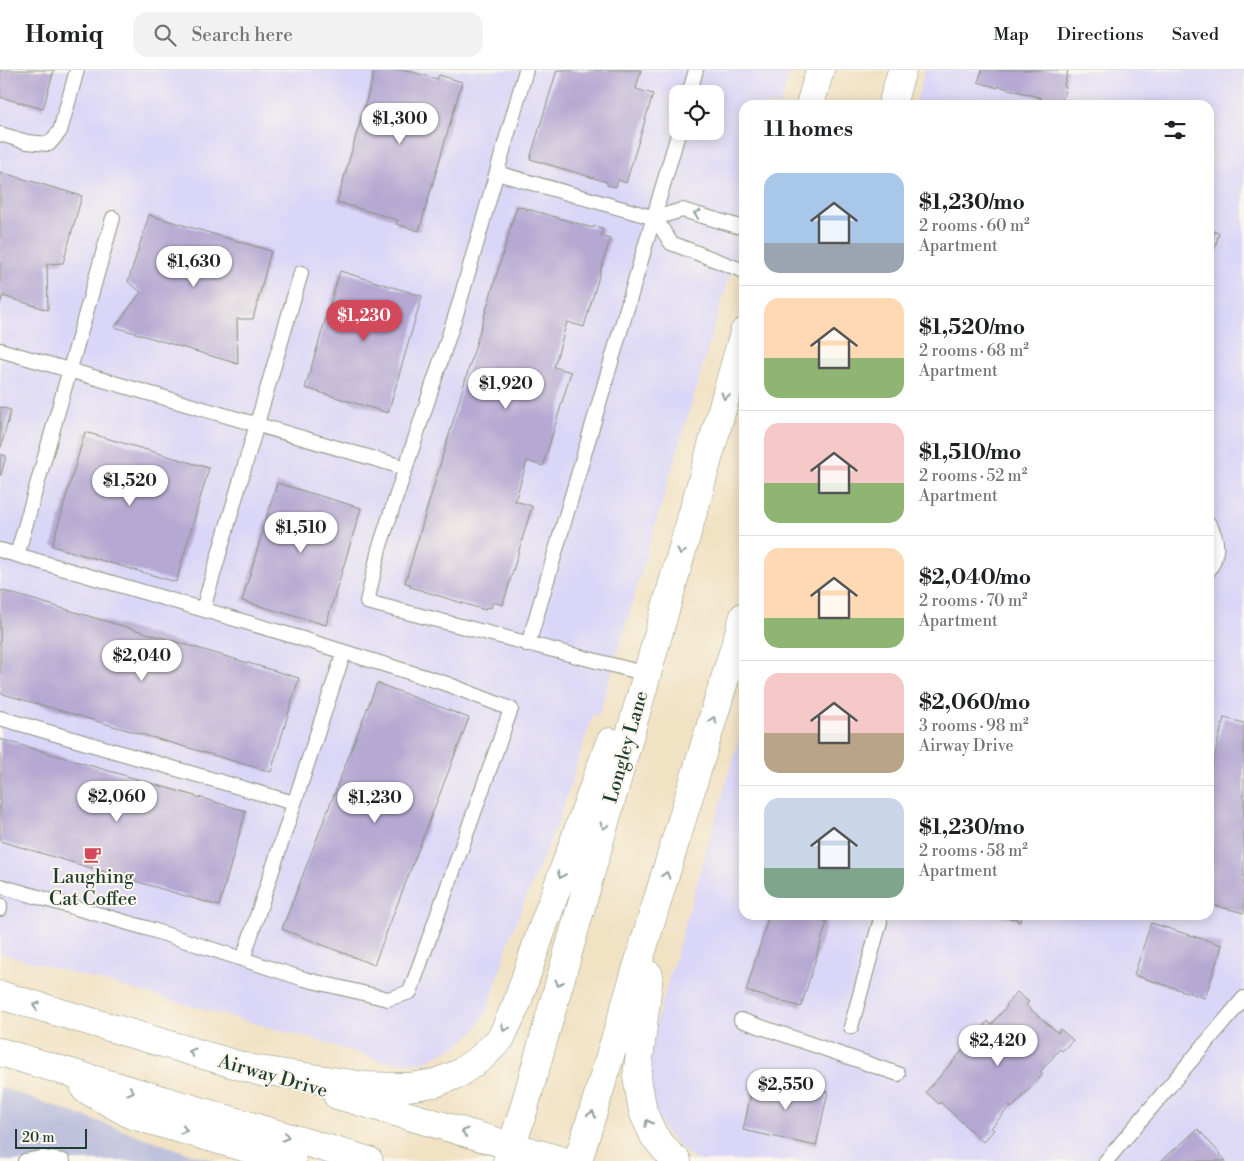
<!DOCTYPE html>
<meta charset="utf-8">
<style>
body{margin:0;font-family:"Libre Bodoni",serif;background:#f2f2f2;color:#202124;height:100vh;display:flex;flex-direction:column;font-size:19px;white-space:nowrap}
*{box-sizing:border-box;margin:0}
p{font-size:16px;color:#757577}
.icon{flex:none;width:28px;height:28px;fill:none;stroke:currentColor;stroke-width:2;stroke-linecap:round;stroke-linejoin:round}
.map{position:relative;flex:1;overflow:hidden}
.side{position:absolute;left:739px;top:30px;width:475px;height:820px;display:flex;flex-direction:column;background:#fff;border-radius:15px;box-shadow:0 2px 12px #0003}
.side>*{flex:none}
.tools{position:absolute;left:669px;top:15px;display:grid;gap:10px}
.tools a{display:grid;place-items:center;width:55px;height:55px;border-radius:10px;background:#fff;box-shadow:0 2px 12px #0003;font-size:25px}
.scale{position:absolute;left:15px;bottom:12px;width:72px;box-sizing:border-box;padding-left:5px;border:2px solid #1f3d34;border-top:0;font-size:14px;line-height:18px;white-space:nowrap;color:#1f3d34;-webkit-text-stroke:4px #fbf7ec;paint-order:stroke}
.price{position:absolute;translate:-50% -42px;padding:0 11px;border-radius:18px;background:#fff;color:#222;font-size:16px;line-height:32px;filter:drop-shadow(0 1px 2px #0008)}
.price::after{content:'';position:absolute;left:50%;top:30px;width:15px;height:11px;margin-left:-8px;background:inherit;clip-path:polygon(0 0,100% 0,50% 100%)}
.price.on{background:#d1495b;color:#fff}
ul{padding:0;list-style:none}
li{display:flex;align-items:center;gap:15px;height:125px;padding:0 25px}
li+li{border-top:1px solid #e0e0e0}
li span{display:grid;place-items:center;flex:none;width:140px;height:100px;border-radius:15px;color:#555}
li>.icon{margin-inline-start:auto}
span .icon{width:60px;height:60px;fill:#fffc;stroke-width:1}
li b{font-size:21px}
h2{display:flex;justify-content:space-between;align-items:center;height:60px;padding:0 25px;font-size:21px}
header{display:flex;align-items:center;gap:30px;box-sizing:border-box;height:70px;padding:0 25px;background:#fff;border-bottom:1px solid #e0e0e0}
header strong{font-size:24px}
nav{display:flex;gap:28px;margin-inline-start:auto;font-size:18px}
.search{width:350px;height:45px;background:#f2f2f2;display:flex;align-items:center;gap:12px;box-sizing:border-box;padding:0 18px;border-radius:15px;color:#757577;font-size:19px}
.map>svg:first-child{display:block}
.built{fill:#dad6f7;fill-rule:evenodd}
.industrial{fill:#c0c2dd}
.building{fill:#b5a8d2}
.lines{fill:none;stroke-linecap:round;stroke-linejoin:round}
.service-casing{stroke:#88907c;stroke-width:16}
.secondary-casing{stroke:#88907c;stroke-width:29}
.service{stroke:#fff;stroke-width:14}
.secondary{stroke:#fff;stroke-width:28}
.oneway{stroke:#8f9e9a}
.labels{text-anchor:middle;dominant-baseline:central;stroke-width:4;stroke-linejoin:round;paint-order:stroke}
.street-label{font-size:19px;fill:#1f3d34;stroke:#fbf7ec}
.poi-label{font-size:19px;fill:#1f3d34;stroke:#fbf7ec}
</style>
<header>
<strong>Homiq</strong>
<div class="search"><svg class="icon" aria-label="search" viewBox="0 0 24 24"><circle cx="10" cy="10" r="6"/><path d="M15 15l6 6"/></svg>Search here</div>
<nav><a>Map</a><a>Directions</a><a>Saved</a></nav>
</header>
<div class="map">
<svg width="1244" height="1091" viewBox="0 0 1244 1091">
<rect width="100%" height="100%" fill="#fbf7ec"/>
<filter id="ink" filterUnits="userSpaceOnUse"><feTurbulence type="fractalNoise" baseFrequency=".02" numOctaves="2"/><feDisplacementMap in="SourceGraphic" scale="10" xChannelSelector="R" yChannelSelector="G"/><feConvolveMatrix kernelMatrix="1 2 1 2 8 2 1 2 1" color-interpolation-filters="sRGB"/></filter>
<filter id="wash" filterUnits="userSpaceOnUse"><feTurbulence type="fractalNoise" baseFrequency=".0096" numOctaves="4" result="noise"/><feDisplacementMap in="SourceGraphic" scale="20" xChannelSelector="R" yChannelSelector="G"/><feGaussianBlur stdDeviation="1.12" result="paint"/><feColorMatrix in="noise" values="0 0 0 0 0 0 0 0 0 0 0 0 0 0 0 0 0 1.4 0 .05"/><feComposite in="paint" operator="in"/></filter>
<g filter="url(#wash)">
<rect width="100%" height="100%" fill="#f1e2c4"/>
<path class="built" d="M 0,0 L 790,0 L 780,35 L 744,35 L 744,157 L 599,645 L 593,644 L 560,747 L 511,864 L 489,937 L 476,960 L 454,978 L 425,991 L 403,993 L 378,990 L 326,973 L 0,883 ZM 678,24 L 715,24 L 715,61 L 678,61 Z
M 925,0 L 1244,0 L 1244,1091 L 696,1091 L 682,1079 L 665,1061 L 655,1044 L 648,980 L 744,652 L 744,845 L 1209,845 L 1209,35 L 915,35 Z"/>
<path class="industrial" d="M 0,1017 L 179,1080 L 216,1091 L 0,1091 Z"/>
<g id="blocks">
<path class="building" d="M 0,0 L 54,0 L 43,39 L 0,27 Z
M 375,0 L 405,0 L 437,9 L 439,5 L 462,12 L 419,161 L 396,154 L 398,150 L 337,132 Z
M 557,0 L 641,0 L 636,19 L 653,24 L 626,113 L 618,110 L 616,117 L 607,115 L 607,112 L 530,89 Z
M 982,0 L 1068,0 L 1064,16 L 1066,17 L 1061,35 L 1053,35 L 1040,31 L 1041,28 L 998,16 L 998,18 L 978,12 Z
M 0,102 L 82,126 L 63,193 L 47,194 L 48,240 L 3,226 L 0,234 Z
M 517,136 L 593,158 L 594,156 L 603,158 L 601,166 L 610,169 L 584,257 L 567,252 L 554,297 L 571,302 L 543,396 L 527,391 L 515,431 L 532,436 L 503,535 L 493,532 L 491,538 L 486,537 L 485,540 L 410,517 L 410,514 L 405,513 Z
M 149,145 L 271,181 L 253,249 L 237,249 L 238,294 L 115,257 L 141,222 L 128,212 Z
M 1209,160 L 1219,163 L 1213,185 L 1209,184 Z
M 340,201 L 422,226 L 388,343 L 305,318 Z
M 0,337 L 11,340 L 1,377 L 0,377 Z
M 85,362 L 209,398 L 176,512 L 52,476 Z
M 0,384 L 6,386 L 1,405 L 0,405 Z
M 277,413 L 361,438 L 326,555 L 242,531 Z
M 0,520 L 299,608 L 271,702 L 0,623 Z
M 377,613 L 469,648 L 374,895 L 282,859 Z
M 1224,648 L 1244,653 L 1244,843 L 1209,834 L 1209,694 L 1212,695 Z
M 0,669 L 246,741 L 219,836 L 0,771 Z
M 769,845 L 803,845 L 827,852 L 801,937 L 746,921 Z
M 1001,845 L 1021,845 L 1020,852 L 1017,851 L 1017,849 L 1001,847 Z
M 1151,853 L 1222,875 L 1205,928 L 1134,905 Z
M 1017,922 L 1029,932 L 1026,935 L 1058,963 L 1060,959 L 1073,970 L 1062,981 L 1060,979 L 1040,1002 L 1043,1004 L 1012,1038 L 1010,1036 L 991,1058 L 994,1060 L 983,1072 L 940,1032 L 939,1034 L 926,1022 L 988,951 L 991,955 L 1007,936 L 1006,934 Z
M 755,1006 L 828,1022 L 816,1076 L 743,1060 Z
M 1198,1059 L 1226,1091 L 1161,1091 Z"/>
</g>
</g>
<g filter="url(#ink)">
<use href="#blocks" fill-opacity="0" stroke="#88907c" stroke-width="1"/>
<g class="lines">
<defs>
<path id="service" d="M 526,0 L 458,238 L 379,479 L 367,532 L 647,604
M 689,24 L 696,0
M 0,64 L 27,72 L 49,74 L 60,61 L 77,0
M 497,103 L 655,148
M 744,158 L 682,140 L 655,148 L 671,173 L 744,201
M 0,280 L 406,398
M 1209,454 C 1219,470 1219,484 1209,500
M 0,480 L 293,566 L 447,614 L 511,639 L 410,922 L 388,929 L 304,909 L 146,858 L 0,816
M 17,485 L 113,148
M 203,539 L 301,203
M 528,575 L 679,61
M 0,648 L 294,733
M 0,835 L 0,839
M 243,889 L 344,582
M 741,950 L 898,1004
M 851,957 L 880,852
M 25,1091 L 43,1088 L 63,1091
M 1106,1091 L 1244,928"/>
<path id="secondary" d="M 810,35 L 820,0
M 892,35 L 902,0
M 649,905 L 637,1007 L 643,1042 L 654,1066 L 669,1084 L 677,1091
M 0,925 L 265,1003
M 0,982 L 369,1091
M 247,998 L 366,1016 L 409,1017 L 435,1013 L 458,1004 L 482,987 L 501,968 L 517,933 L 541,862 L 610,672
M 85,1019 L 132,1045 L 292,1091
M 337,1025 L 563,1091
M 507,1091 L 524,1038 L 744,262
M 578,1091 L 744,546"/>
</defs>
<use href="#service" class="service-casing"/>
<use href="#secondary" class="secondary-casing"/>
<use href="#service" class="service"/>
<use href="#secondary" class="secondary"/>
</g>
<defs><path id="oneway-chevron" d="M-2-3.5L2.5 0L-2 3.5" fill="none" stroke-width="1.6" stroke-linecap="round" stroke-linejoin="round" transform="scale(1.25)"/></defs>
<g class="oneway">
<use href="#oneway-chevron" transform="translate(697 144) rotate(-163)"/>
<use href="#oneway-chevron" transform="translate(725 326) rotate(106)"/>
<use href="#oneway-chevron" transform="translate(681 482) rotate(106)"/>
<use href="#oneway-chevron" transform="translate(713 650) rotate(-73)"/>
<use href="#oneway-chevron" transform="translate(604 756) rotate(106)"/>
<use href="#oneway-chevron" transform="translate(561 805) rotate(110)"/>
<use href="#oneway-chevron" transform="translate(666 805) rotate(-73)"/>
<use href="#oneway-chevron" transform="translate(559 913) rotate(106)"/>
<use href="#oneway-chevron" transform="translate(36 936) rotate(-164)"/>
<use href="#oneway-chevron" transform="translate(505 958) rotate(115)"/>
<use href="#oneway-chevron" transform="translate(192 982) rotate(-164)"/>
<use href="#oneway-chevron" transform="translate(131 1021) rotate(16)"/>
<use href="#oneway-chevron" transform="translate(592 1044) rotate(-73)"/>
<use href="#oneway-chevron" transform="translate(648 1053) rotate(-114)"/>
<use href="#oneway-chevron" transform="translate(184 1060) rotate(16)"/>
<use href="#oneway-chevron" transform="translate(465 1062) rotate(-164)"/>
<use href="#oneway-chevron" transform="translate(286 1067) rotate(16)"/>
</g>
</g>
<defs>
<symbol id="cafe-bare" viewBox="-9 -9 18 18"><path d="M-5.5-4.5H6V0H3Q3 3.5 0 3.5H-2.5Q-5.5 3.5-5.5 0ZM3-3.2v2h1.7v-2ZM-6 4.5H4V6H-6Z" fill="#d1495b" stroke="#fbf7ec" stroke-width="2.5" paint-order="stroke"/></symbol>
</defs>
<g fill-rule="evenodd">
<use href="#cafe-bare" x="80" y="772" width="25" height="25"/>
</g>
<g class="labels">
<g class="street-label">
<text transform="translate(626 677) rotate(-74)">Longley Lane</text>
<text transform="translate(273 1006) rotate(16)">Airway Drive</text>
</g>
<g class="poi-label">
<text x="93" y="807">Laughing<tspan x="93" dy="22">Cat Coffee</tspan></text>
</g>
</g>
</svg>
<div class="tools">
<a><svg class="icon" aria-label="locate" viewBox="0 0 24 24"><circle cx="12" cy="12" r="6"/><path d="M12 2v4M12 18v4M2 12h4M18 12h4"/></svg></a>
</div>
<div class="scale">20 m</div>
<b class="price" style="left:400px;top:75px">$1,300</b>
<b class="price" style="left:194px;top:218px">$1,630</b>
<b class="price on" style="left:364px;top:272px">$1,230</b>
<b class="price" style="left:506px;top:340px">$1,920</b>
<b class="price" style="left:130px;top:437px">$1,520</b>
<b class="price" style="left:301px;top:484px">$1,510</b>
<b class="price" style="left:142px;top:612px">$2,040</b>
<b class="price" style="left:117px;top:753px">$2,060</b>
<b class="price" style="left:375px;top:754px">$1,230</b>
<b class="price" style="left:998px;top:997px">$2,420</b>
<b class="price" style="left:786px;top:1041px">$2,550</b>
<section class="side">
<h2>11 homes<svg class="icon" aria-label="filters" viewBox="0 0 24 24"><path d="M4 7h16M4 17h16"/><circle cx="9" cy="7" r="2"/><circle cx="15" cy="17" r="2"/></svg></h2>
<ul>
<li><span style="background:linear-gradient(#a9c7e8 70%,#9aa5b1 0)"><svg class="icon" aria-label="home" viewBox="0 0 24 24"><path d="M3 11l9-7 9 7M6 9v11h12V9"/></svg></span><div><b>$1,230/mo</b><p>2 rooms · 60 m²</p><p>Apartment</p></div></li>
<li><span style="background:linear-gradient(#ffd9b3 60%,#8fb573 0)"><svg class="icon" aria-label="home" viewBox="0 0 24 24"><path d="M3 11l9-7 9 7M6 9v11h12V9"/></svg></span><div><b>$1,520/mo</b><p>2 rooms · 68 m²</p><p>Apartment</p></div></li>
<li><span style="background:linear-gradient(#f6c9c9 60%,#8fb573 0)"><svg class="icon" aria-label="home" viewBox="0 0 24 24"><path d="M3 11l9-7 9 7M6 9v11h12V9"/></svg></span><div><b>$1,510/mo</b><p>2 rooms · 52 m²</p><p>Apartment</p></div></li>
<li><span style="background:linear-gradient(#ffd9b3 70%,#8fb573 0)"><svg class="icon" aria-label="home" viewBox="0 0 24 24"><path d="M3 11l9-7 9 7M6 9v11h12V9"/></svg></span><div><b>$2,040/mo</b><p>2 rooms · 70 m²</p><p>Apartment</p></div></li>
<li><span style="background:linear-gradient(#f6c9c9 60%,#b9a48a 0)"><svg class="icon" aria-label="home" viewBox="0 0 24 24"><path d="M3 11l9-7 9 7M6 9v11h12V9"/></svg></span><div><b>$2,060/mo</b><p>3 rooms · 98 m²</p><p>Airway Drive</p></div></li>
<li><span style="background:linear-gradient(#c9d6e8 70%,#7fa58c 0)"><svg class="icon" aria-label="home" viewBox="0 0 24 24"><path d="M3 11l9-7 9 7M6 9v11h12V9"/></svg></span><div><b>$1,230/mo</b><p>2 rooms · 58 m²</p><p>Apartment</p></div></li>
</ul>
</section>
</div>
